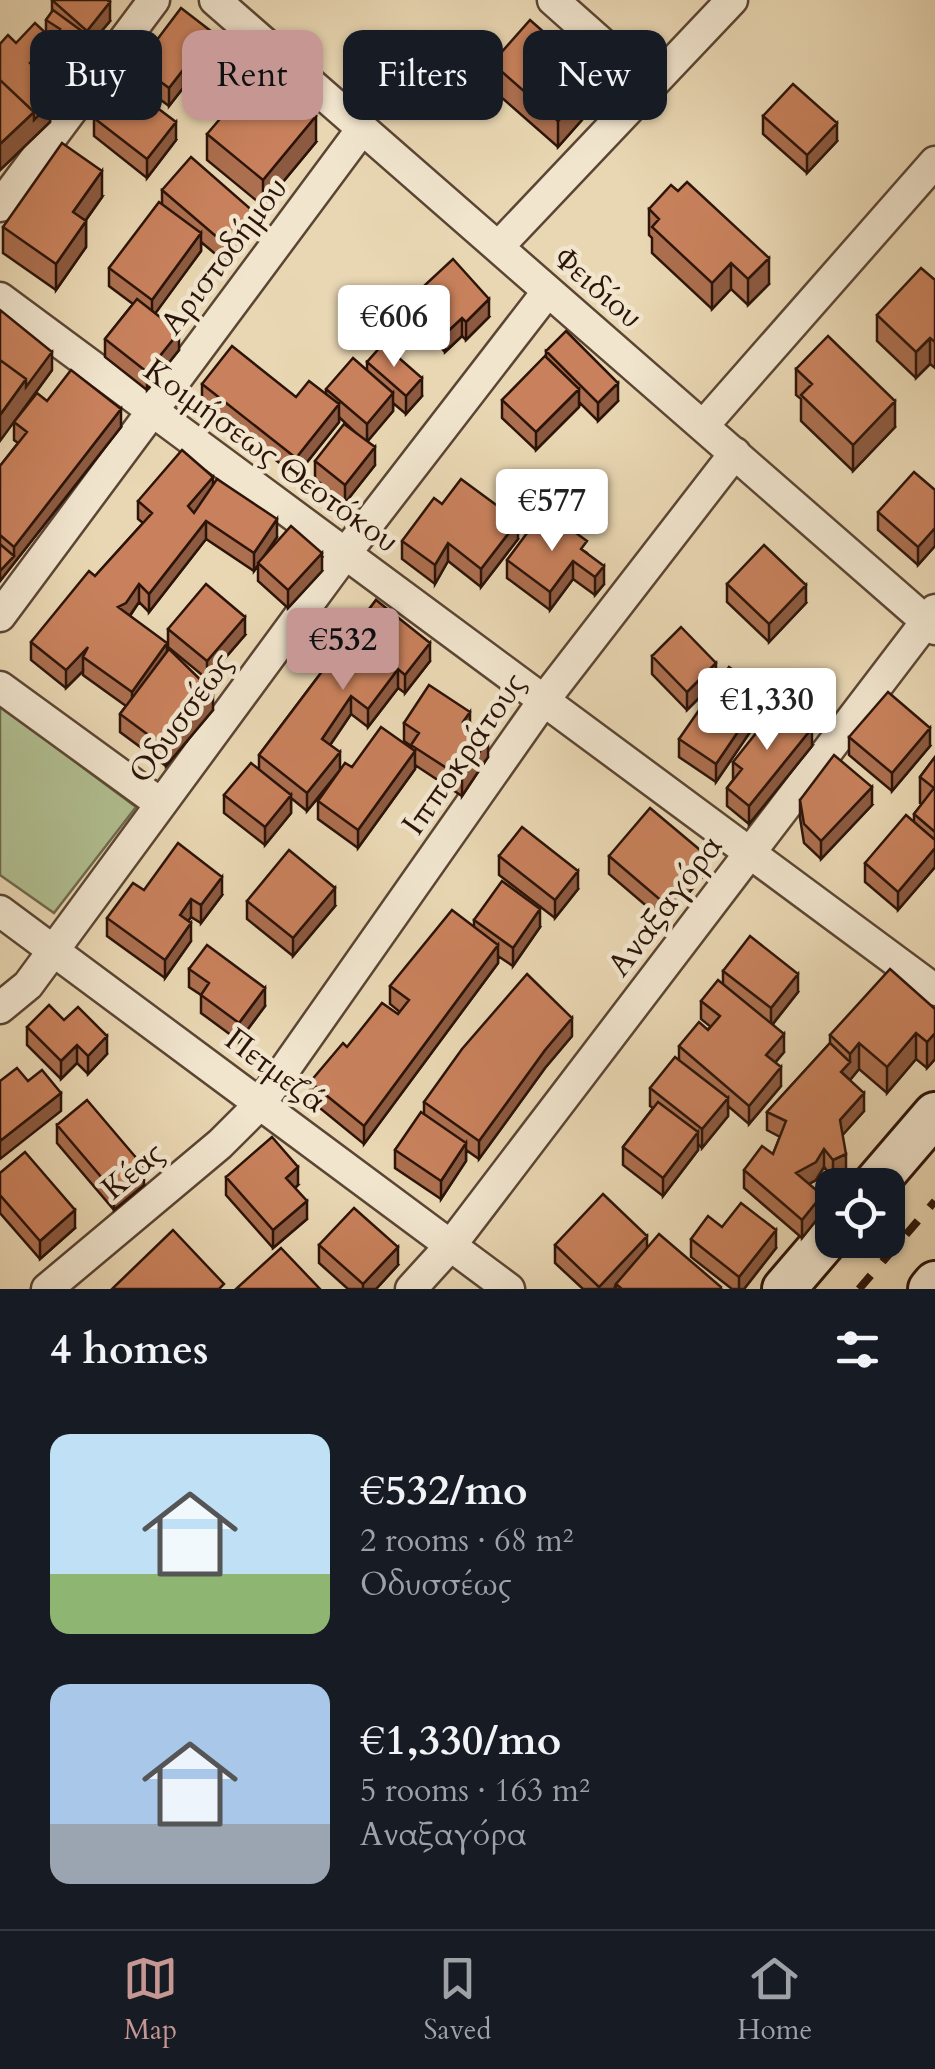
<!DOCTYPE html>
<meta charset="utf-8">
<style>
body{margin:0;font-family:Cardo,serif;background:#242831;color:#f1f3f6;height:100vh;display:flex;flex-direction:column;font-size:38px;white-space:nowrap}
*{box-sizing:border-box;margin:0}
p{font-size:32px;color:#9ea1a6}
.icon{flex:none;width:55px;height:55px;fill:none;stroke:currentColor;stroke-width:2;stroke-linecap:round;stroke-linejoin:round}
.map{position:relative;height:1289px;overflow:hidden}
.sheet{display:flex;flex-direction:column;background:#171b24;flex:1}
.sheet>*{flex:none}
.guide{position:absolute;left:30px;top:30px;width:875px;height:90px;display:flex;gap:20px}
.tools{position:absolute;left:815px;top:1168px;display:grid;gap:20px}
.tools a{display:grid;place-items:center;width:90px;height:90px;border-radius:20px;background:#171b24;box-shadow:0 2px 8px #0004;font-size:50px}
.price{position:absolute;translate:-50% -85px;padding:0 22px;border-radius:10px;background:#fff;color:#222;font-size:32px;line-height:65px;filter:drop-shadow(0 2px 5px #0008)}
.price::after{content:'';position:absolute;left:50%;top:60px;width:30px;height:22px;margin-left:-15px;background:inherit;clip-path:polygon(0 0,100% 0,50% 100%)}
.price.current{background:#c59692;color:#111}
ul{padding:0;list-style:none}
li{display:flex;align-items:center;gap:30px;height:250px;padding:0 50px}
li span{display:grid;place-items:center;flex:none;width:280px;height:200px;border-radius:20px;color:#555}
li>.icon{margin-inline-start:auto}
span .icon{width:120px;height:120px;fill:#fffc;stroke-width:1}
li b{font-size:42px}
h2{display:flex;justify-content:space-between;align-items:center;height:120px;padding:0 50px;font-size:42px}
.chip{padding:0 35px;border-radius:20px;background:#171b24;box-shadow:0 2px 8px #0004;font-size:35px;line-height:90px}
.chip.current{background:#c59692;color:#111}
.tabs{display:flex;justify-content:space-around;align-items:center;height:140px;border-top:2px solid #363941;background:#171b24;font-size:28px;color:#9ea1a6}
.tabs a{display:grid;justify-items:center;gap:5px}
.tabs .current{color:#c59692}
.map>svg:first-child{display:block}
.green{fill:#b1bf91;stroke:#6e6a4d;stroke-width:2.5}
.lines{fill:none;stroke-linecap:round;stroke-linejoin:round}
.street-casing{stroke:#5b4534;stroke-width:35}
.secondary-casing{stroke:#2c1409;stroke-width:48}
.street{stroke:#f1e5ce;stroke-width:30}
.secondary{stroke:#f1e5ce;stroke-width:42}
.rail{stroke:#2c1409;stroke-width:8;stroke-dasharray:18 18;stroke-linecap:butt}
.wall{fill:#ac6f4f;stroke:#2c1409;stroke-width:2.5}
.shaded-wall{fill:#8c5a40;stroke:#2c1409;stroke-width:2.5}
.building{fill:#c8815c;stroke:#2c1409;stroke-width:2.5}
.labels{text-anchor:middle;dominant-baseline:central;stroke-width:9;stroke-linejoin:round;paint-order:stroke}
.street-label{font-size:32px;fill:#2c1409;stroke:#f1e5ce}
</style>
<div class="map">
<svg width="935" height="1289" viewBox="0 0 935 1289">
<rect width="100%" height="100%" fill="#e9d7b3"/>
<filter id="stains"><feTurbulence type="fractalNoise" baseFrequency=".002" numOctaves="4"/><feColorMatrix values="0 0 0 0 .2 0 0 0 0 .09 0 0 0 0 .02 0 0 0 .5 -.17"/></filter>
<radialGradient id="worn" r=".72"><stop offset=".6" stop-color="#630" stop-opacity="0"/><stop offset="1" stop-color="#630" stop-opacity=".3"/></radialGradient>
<path class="green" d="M 0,706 L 136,807 L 54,913 L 0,875 Z"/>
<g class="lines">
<defs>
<path id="street" d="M 215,0 L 935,629
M 553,0 L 651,87
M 0,206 L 154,0
M 498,247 L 732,0
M 0,298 L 935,990
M 703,426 L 935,162
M 0,616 L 362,129
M 0,687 L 161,804
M 0,911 L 509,1289
M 0,1008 L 28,985 L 345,554 L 548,291
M 47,1289 L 220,1144 L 261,1103 L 544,700 L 735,453
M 411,1289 L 451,1245 L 935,610"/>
<path id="secondary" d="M 874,1185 L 935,1114
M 784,1289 L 832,1233
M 930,1289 L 935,1283"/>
</defs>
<use href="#street" class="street-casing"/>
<use href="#secondary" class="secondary-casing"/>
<use href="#street" class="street"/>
<use href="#secondary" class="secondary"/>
<path class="rail" d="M 859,1289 L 935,1201"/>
</g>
<path class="wall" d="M 52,1 L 110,21 L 94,40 L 94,58 L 69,90 L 41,70 L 39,72 L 51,101 L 49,103 L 50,122 L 0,170 L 0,44 L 16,43 L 46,33 L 46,20 L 52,12 Z
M 229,63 L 200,100 L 183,88 L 169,106 L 138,83 L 138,65 Z
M 492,63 L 596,104 L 558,147 L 492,89 Z
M 763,116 L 837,141 L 807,173 L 763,134 Z
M 94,118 L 176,140 L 147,178 L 94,136 Z
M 207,134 L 316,142 L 263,206 L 207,160 Z
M 162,190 L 254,230 L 225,262 L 201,242 L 201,251 L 155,313 L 179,350 L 147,390 L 105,357 L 105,339 L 133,304 L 109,286 L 109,268 L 162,205 Z
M 102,197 L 86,220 L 86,247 L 56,290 L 3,253 L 3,227 Z
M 649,209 L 769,284 L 748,305 L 731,289 L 712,309 L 652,253 L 652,238 L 649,235 Z
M 935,280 L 935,368 L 930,364 L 916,378 L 877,341 L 877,315 Z
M 411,298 L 489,317 L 466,340 L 462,336 L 445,352 L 411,316 Z
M 546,351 L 618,401 L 598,421 L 579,402 L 579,407 L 536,450 L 502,418 L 502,400 L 546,357 Z
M 367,362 L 422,396 L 406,414 L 393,403 L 393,411 L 367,441 L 375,465 L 345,503 L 315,479 L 315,461 L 356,433 L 339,417 L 339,422 L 296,476 L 202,402 L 202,384 L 296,397 L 326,394 L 326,389 L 367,370 Z
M 796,369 L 895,427 L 853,471 L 801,421 L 801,399 L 796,395 Z
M 52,370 L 16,420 L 47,401 L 121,427 L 0,581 L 0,466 L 18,443 L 14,440 L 14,422 Z
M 213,484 L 277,537 L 265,556 L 322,571 L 288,608 L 258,581 L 258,566 L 254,571 L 206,539 L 149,612 L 139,602 L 130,616 L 167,652 L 213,710 L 166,766 L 120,732 L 120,714 L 126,706 L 83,675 L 83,671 L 66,688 L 31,660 L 31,642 L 95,576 L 143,523 L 138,519 L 138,501 Z
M 935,490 L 935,546 L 918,565 L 878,530 L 878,512 Z
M 442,504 L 518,539 L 481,587 L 448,561 L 435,584 L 402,559 L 402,541 Z
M 546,528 L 587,553 L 604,584 L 595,595 L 573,579 L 550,610 L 507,578 L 507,560 Z
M 727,584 L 806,603 L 769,642 L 727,602 Z
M 376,600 L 430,661 L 405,693 L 398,688 L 368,727 L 351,714 L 330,745 L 340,770 L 411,748 L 411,746 L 404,741 L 404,723 L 470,727 L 488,757 L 462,796 L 415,765 L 415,769 L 358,848 L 318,819 L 318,801 L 335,778 L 307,811 L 291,798 L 291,813 L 265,845 L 224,813 L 224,795 L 259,769 L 259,755 Z
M 168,629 L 245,635 L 207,679 L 168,647 Z
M 652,656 L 716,681 L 687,710 L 652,674 Z
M 765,710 L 716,782 L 679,757 L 679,739 Z
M 849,737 L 930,746 L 892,791 L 849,755 Z
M 812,746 L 749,824 L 727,806 L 727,788 L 733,780 L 733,762 Z
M 935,757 L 935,867 L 898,910 L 865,882 L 865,863 L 914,822 L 914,814 L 922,804 L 920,803 L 920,777 Z
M 800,800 L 872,805 L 821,859 L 804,843 L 800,818 Z
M 499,856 L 578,889 L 555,918 L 499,875 Z
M 609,856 L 706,873 L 664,921 L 609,874 Z
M 144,890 L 222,895 L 201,923 L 191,917 L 188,921 L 191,941 L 165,978 L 107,936 L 107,918 Z
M 247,901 L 335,906 L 293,956 L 247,919 Z
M 474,920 L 540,927 L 513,966 L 498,956 L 498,963 L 364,1144 L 310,1100 L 310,1082 L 347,1047 L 398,1014 L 400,1012 L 390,1004 L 390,986 L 474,926 Z
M 189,969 L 265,1006 L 239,1041 L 201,1013 L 201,995 L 189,987 Z
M 723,971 L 798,992 L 773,1024 L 784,1052 L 775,1063 L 781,1086 L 749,1124 L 728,1106 L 728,1116 L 702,1148 L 698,1144 L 698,1150 L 663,1196 L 623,1165 L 623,1147 L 653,1108 L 650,1106 L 650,1088 L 679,1060 L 679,1046 L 711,1027 L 701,1019 L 701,1001 L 723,984 Z
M 935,1009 L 935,1059 L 927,1068 L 916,1059 L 887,1093 L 859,1069 L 850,1080 L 864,1111 L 842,1135 L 846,1172 L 833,1178 L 824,1167 L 816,1180 L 809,1184 L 822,1213 L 802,1238 L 744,1188 L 744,1170 L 773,1154 L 780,1137 L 767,1130 L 767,1112 L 830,1043 L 830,1035 Z
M 64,1020 L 107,1054 L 88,1074 L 77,1063 L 61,1079 L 27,1045 L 27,1027 Z
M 572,1036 L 545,1068 L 479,1159 L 466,1150 L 466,1161 L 441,1199 L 395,1168 L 395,1150 L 424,1114 L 424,1102 Z
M 57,1125 L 144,1185 L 114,1210 L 57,1143 Z
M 0,1173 L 75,1228 L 40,1259 L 0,1213 Z
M 226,1177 L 298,1185 L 295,1188 L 307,1219 L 273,1248 L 226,1195 Z
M 722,1227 L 776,1248 L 744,1289 L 732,1289 L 691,1257 L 691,1239 Z
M 319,1245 L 398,1265 L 376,1289 L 348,1289 L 319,1263 Z
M 555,1245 L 647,1248 L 721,1289 L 616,1289 L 616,1287 L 614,1289 L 583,1289 L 555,1263 Z"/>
<path class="shaded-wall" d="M 110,2 L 110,21 L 94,40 L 94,58 L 69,90 L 69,72 L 87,49 L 87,31 Z
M 229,45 L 229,63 L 200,100 L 200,82 Z
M 41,52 L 41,70 L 30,81 L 30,63 Z
M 183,70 L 183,88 L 169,106 L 169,88 Z
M 596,78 L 596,104 L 558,147 L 558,121 Z
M 51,83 L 51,101 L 40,113 L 40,95 Z
M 50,104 L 50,122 L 0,170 L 0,144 L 34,112 Z
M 316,116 L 316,142 L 263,206 L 263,180 Z
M 176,122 L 176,140 L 147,178 L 147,159 Z
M 837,123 L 837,141 L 807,173 L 807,155 Z
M 102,171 L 102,197 L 73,238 L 73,212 Z
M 254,212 L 254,230 L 225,262 L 225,244 Z
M 86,221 L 86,247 L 56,290 L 56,264 Z
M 201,233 L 201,251 L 152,318 L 152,300 Z
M 769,258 L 769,284 L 748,305 L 748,279 Z
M 731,263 L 731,289 L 712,309 L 712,283 Z
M 489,299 L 489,317 L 466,340 L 466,322 Z
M 462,318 L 462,336 L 445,352 L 445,334 Z
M 179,332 L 179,350 L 147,390 L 147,372 Z
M 930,338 L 930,364 L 916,378 L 916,352 Z
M 52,352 L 52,370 L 0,441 L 0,415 L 26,379 Z
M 422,378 L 422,396 L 406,414 L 406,396 Z
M 618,383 L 618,401 L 598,421 L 598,403 Z
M 579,389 L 579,407 L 536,450 L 536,432 Z
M 393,393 L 393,411 L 367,442 L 367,424 Z
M 895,401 L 895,427 L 853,471 L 853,445 Z
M 339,404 L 339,422 L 296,476 L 296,458 Z
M 121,409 L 121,427 L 0,581 L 0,571 L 14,556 L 14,547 Z
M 375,447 L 375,465 L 345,503 L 345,485 Z
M 213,477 L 213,496 L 188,524 L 188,506 Z
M 277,519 L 277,537 L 254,571 L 254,553 Z
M 206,521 L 206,539 L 149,612 L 149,594 Z
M 518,521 L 518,539 L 481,587 L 481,569 Z
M 935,528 L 935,546 L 918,565 L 918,547 Z
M 448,543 L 448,561 L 435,584 L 435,565 Z
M 322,553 L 322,571 L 288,608 L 288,590 Z
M 573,561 L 573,579 L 550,610 L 550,592 Z
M 604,566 L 604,584 L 595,595 L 595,577 Z
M 139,584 L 139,602 L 126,621 L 118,607 Z
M 806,585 L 806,603 L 769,642 L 769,624 Z
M 245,617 L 245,635 L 207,679 L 207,661 Z
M 167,643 L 167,661 L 132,710 L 132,692 Z
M 430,643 L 430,661 L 405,693 L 405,675 Z
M 88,647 L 83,657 L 83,671 L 66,688 L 66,670 Z
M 716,663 L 716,681 L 687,710 L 687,692 Z
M 398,669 L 398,688 L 368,727 L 368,709 Z
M 213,692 L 213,710 L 166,766 L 166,748 Z
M 765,692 L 765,710 L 716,782 L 716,764 Z
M 351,696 L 351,714 L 322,757 L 322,739 Z
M 470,712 L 470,730 L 463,722 Z
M 812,728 L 812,746 L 749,824 L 749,806 Z
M 930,728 L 930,746 L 892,791 L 892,773 Z
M 488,739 L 488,757 L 462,796 L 462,778 Z
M 415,751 L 415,769 L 358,848 L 358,830 Z
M 340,752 L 340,770 L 307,811 L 307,793 Z
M 872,787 L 872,805 L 821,859 L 821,841 Z
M 291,795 L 291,813 L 265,845 L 265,827 Z
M 935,848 L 935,867 L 898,910 L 898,892 Z
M 706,855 L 706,873 L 664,921 L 664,903 Z
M 578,871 L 578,889 L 555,918 L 555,900 Z
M 222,877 L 222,895 L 201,923 L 201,905 Z
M 335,888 L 335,906 L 293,956 L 293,938 Z
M 191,899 L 191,917 L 180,933 L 180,915 Z
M 540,909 L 540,927 L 513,966 L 513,948 Z
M 191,923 L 191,941 L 165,978 L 165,960 Z
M 498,945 L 498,963 L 364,1144 L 364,1126 Z
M 798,974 L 798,992 L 771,1026 L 771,1008 Z
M 265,988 L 265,1006 L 239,1041 L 239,1023 Z
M 572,1018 L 572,1036 L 545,1068 L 479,1159 L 479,1141 L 545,1050 Z
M 916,1033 L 916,1059 L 887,1093 L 887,1067 Z
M 935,1033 L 935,1059 L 927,1068 L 927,1042 Z
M 784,1034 L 784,1052 L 766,1073 L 766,1055 Z
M 107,1036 L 107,1054 L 88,1074 L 88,1056 Z
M 859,1043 L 859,1069 L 850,1080 L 841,1072 L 850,1062 L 850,1054 Z
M 77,1045 L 77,1063 L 61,1079 L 61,1061 Z
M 781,1067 L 781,1086 L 749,1124 L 749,1106 Z
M 61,1093 L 61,1111 L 0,1159 L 0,1141 Z
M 864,1093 L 864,1111 L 840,1138 L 840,1120 Z
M 728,1098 L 728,1116 L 702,1148 L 702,1129 Z
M 698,1132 L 698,1150 L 663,1196 L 663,1178 Z
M 466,1143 L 466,1161 L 441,1199 L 441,1181 Z
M 824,1149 L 824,1167 L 816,1180 L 796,1191 L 796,1173 Z
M 846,1154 L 846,1172 L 833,1178 L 833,1160 Z
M 144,1167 L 144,1185 L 114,1210 L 114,1192 Z
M 298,1167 L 298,1185 L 286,1196 L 286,1178 Z
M 822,1195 L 822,1213 L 802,1238 L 802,1220 Z
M 307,1201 L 307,1219 L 273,1248 L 273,1230 Z
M 75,1210 L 75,1228 L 40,1259 L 40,1241 Z
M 776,1230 L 776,1248 L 744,1289 L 739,1289 L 739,1277 Z
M 647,1236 L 647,1254 L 616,1284 L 614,1289 L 599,1289 L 599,1287 Z
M 398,1247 L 398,1265 L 376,1289 L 363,1289 L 363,1284 Z"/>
<path class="building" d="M 52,0 L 107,0 L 110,2 L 87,31 Z
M 181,8 L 229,45 L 200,82 L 183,70 L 169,88 L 138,65 Z
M 53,10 L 94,40 L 69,72 L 41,52 L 30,63 L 51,83 L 40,95 L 50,104 L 34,120 L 34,112 L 0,80 L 0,44 L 8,35 L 16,43 L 35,23 L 52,39 L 60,29 L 46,20 Z
M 530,20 L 596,78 L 558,121 L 492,63 Z
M 261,71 L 316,116 L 263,180 L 207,134 Z
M 0,80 L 34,112 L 0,144 Z
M 123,82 L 176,122 L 147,159 L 94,118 Z
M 793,84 L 837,123 L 807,155 L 763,116 Z
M 62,143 L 102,171 L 73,212 L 86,221 L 56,264 L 3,227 Z
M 191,157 L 254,212 L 225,244 L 162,190 Z
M 687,182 L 769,258 L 748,279 L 731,263 L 712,283 L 652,227 L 659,219 L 649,209 L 671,185 L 678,191 Z
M 159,202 L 201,233 L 152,300 L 109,268 Z
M 453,259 L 489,299 L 466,322 L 462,318 L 445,334 L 411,298 Z
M 921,268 L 935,280 L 935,342 L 930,338 L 916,352 L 877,315 Z
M 137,299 L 179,332 L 147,372 L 105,339 Z
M 0,310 L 52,352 L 26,387 L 26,379 L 0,360 Z
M 566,331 L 618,383 L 598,403 L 546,351 Z
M 828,336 L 895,401 L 853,445 L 801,395 L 812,384 L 796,369 Z
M 383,344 L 422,378 L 406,396 L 367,362 Z
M 232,346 L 296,397 L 309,381 L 339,404 L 296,458 L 202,384 Z
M 545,356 L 579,389 L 536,432 L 502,400 Z
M 353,358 L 393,393 L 367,424 L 326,389 Z
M 0,360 L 26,379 L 0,415 Z
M 71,370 L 121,409 L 14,547 L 0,535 L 0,466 L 27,432 L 14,422 L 37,393 L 47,401 Z
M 344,424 L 375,447 L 345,485 L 315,461 Z
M 182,450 L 213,477 L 188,506 L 194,513 L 217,479 L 277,519 L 254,553 L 206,521 L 149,594 L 139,584 L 126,603 L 118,607 L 167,643 L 132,692 L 83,657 L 88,647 L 66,670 L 31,642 L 89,571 L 95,576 L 152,513 L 138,501 Z
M 914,472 L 935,490 L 935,528 L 918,547 L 878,512 Z
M 461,479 L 518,521 L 481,569 L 448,543 L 435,565 L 402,541 L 434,498 L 442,504 Z
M 554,517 L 587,541 L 581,549 L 604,566 L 595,577 L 573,561 L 550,592 L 507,560 L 536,521 L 546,528 Z
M 291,526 L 322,553 L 288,590 L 258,563 Z
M 0,544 L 14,556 L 0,571 Z
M 764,545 L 806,585 L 769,624 L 727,584 Z
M 206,584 L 245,617 L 207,661 L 168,629 Z
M 376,600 L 430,643 L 405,675 L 398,669 L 368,709 L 351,696 L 322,739 L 340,752 L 307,793 L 259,755 Z
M 681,627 L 716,663 L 687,692 L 652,656 Z
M 169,649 L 213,692 L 166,748 L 120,714 Z
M 729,667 L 765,692 L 716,764 L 679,739 Z
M 429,685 L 470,712 L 463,722 L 488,739 L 462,778 L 411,745 L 419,733 L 404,723 Z
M 888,692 L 930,728 L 892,773 L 849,737 Z
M 780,703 L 812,728 L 749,806 L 727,788 L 742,769 L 733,762 Z
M 381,727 L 415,751 L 358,830 L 318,801 L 345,763 L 352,767 Z
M 834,755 L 872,787 L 821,841 L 804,824 L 800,800 Z
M 935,757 L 935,832 L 914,814 L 934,788 L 920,777 Z
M 251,763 L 291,795 L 265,827 L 224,795 Z
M 650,808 L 706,855 L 664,903 L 609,856 Z
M 906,815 L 935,840 L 935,848 L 898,892 L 865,863 Z
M 522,827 L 578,871 L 555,900 L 499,856 Z
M 178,843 L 222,877 L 201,905 L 191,899 L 180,915 L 191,923 L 165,960 L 107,918 L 133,883 L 144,890 Z
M 289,850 L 335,888 L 293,938 L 247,901 Z
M 502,881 L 540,909 L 513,948 L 474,920 Z
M 452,910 L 498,945 L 364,1126 L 310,1082 L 343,1043 L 347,1047 L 382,1003 L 398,1014 L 409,1000 L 390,986 Z
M 750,936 L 798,974 L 771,1008 L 723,971 Z
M 207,945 L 265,988 L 239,1023 L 201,995 L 209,983 L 189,969 Z
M 890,969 L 935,1009 L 935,1033 L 927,1042 L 916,1033 L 887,1067 L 859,1043 L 850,1054 L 830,1035 Z
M 527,974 L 572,1018 L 545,1050 L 479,1141 L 424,1102 L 462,1049 Z
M 718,980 L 784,1034 L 766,1055 L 781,1067 L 749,1106 L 679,1046 L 699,1022 L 708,1030 L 720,1016 L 701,1001 Z
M 49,1005 L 64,1020 L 78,1007 L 107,1036 L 88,1056 L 77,1045 L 61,1061 L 27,1027 Z
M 830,1043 L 850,1062 L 841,1072 L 864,1093 L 840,1120 L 846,1154 L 833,1160 L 824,1149 L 816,1162 L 796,1173 L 822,1195 L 802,1220 L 744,1170 L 762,1146 L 773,1154 L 786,1121 L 767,1112 Z
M 675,1057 L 728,1098 L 702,1129 L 650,1088 Z
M 17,1068 L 28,1081 L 42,1070 L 61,1093 L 0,1141 L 0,1081 Z
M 87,1100 L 144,1167 L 114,1192 L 57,1125 Z
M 658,1102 L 698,1132 L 663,1178 L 623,1147 Z
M 421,1112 L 466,1143 L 441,1181 L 395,1150 Z
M 272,1137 L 298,1167 L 286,1178 L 307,1201 L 273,1230 L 226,1177 Z
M 25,1152 L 75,1210 L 40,1241 L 0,1195 L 0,1173 Z
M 603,1194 L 647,1236 L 599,1287 L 555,1245 Z
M 741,1203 L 776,1230 L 739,1277 L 691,1239 L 708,1216 L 722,1227 Z
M 354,1208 L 398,1247 L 363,1284 L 319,1245 Z
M 173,1230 L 224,1284 L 219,1289 L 112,1289 Z
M 659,1234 L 721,1287 L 720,1289 L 622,1289 L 616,1284 Z
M 281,1248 L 320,1289 L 236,1289 Z"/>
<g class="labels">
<g class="street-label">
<text transform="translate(224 256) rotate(-53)">Αριστοδήμου</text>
<text transform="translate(598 288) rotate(41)">Φειδίου</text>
<text transform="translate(271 456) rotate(36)">Κοιμήσεως Θεοτόκου</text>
<text transform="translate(181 718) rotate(-54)">Οδυσσέως</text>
<text transform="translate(464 754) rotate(-55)">Ιπποκράτους</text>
<text transform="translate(665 906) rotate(-53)">Αναξαγόρα</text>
<text transform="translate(276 1071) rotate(37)">Πετμεζά</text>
<text transform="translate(133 1171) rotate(-40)">Κέας</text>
</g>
</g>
<rect width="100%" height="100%" filter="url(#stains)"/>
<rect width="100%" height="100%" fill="url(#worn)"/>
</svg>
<div class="tools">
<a><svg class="icon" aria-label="locate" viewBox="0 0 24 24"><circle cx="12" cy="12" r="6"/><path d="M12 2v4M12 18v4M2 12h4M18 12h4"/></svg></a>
</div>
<b class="price" style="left:394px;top:370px">€606</b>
<b class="price" style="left:552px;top:554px">€577</b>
<b class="price current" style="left:343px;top:693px">€532</b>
<b class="price" style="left:767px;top:753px">€1,330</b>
<div class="guide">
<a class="chip">Buy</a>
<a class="chip current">Rent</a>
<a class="chip">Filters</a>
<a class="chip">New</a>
</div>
</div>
<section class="sheet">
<h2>4 homes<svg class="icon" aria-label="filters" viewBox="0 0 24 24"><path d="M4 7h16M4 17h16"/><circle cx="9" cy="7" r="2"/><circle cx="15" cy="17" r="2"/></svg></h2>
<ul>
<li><span style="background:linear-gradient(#bfe0f5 70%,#8fb573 0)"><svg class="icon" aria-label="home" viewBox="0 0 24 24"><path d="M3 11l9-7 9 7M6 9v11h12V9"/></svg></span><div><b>€532/mo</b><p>2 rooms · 68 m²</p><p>Οδυσσέως</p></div></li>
<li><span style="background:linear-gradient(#a9c7e8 70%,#9aa5b1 0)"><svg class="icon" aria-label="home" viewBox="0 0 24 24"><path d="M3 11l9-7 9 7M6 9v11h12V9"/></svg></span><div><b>€1,330/mo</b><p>5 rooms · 163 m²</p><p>Αναξαγόρα</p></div></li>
</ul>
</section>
<nav class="tabs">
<a class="current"><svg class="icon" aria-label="map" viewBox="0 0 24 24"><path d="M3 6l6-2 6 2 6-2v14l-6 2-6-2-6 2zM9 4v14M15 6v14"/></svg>Map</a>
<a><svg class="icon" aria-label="saved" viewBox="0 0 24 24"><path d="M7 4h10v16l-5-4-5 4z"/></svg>Saved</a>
<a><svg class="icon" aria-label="home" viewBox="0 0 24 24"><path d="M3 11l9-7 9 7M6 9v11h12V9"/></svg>Home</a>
</nav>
